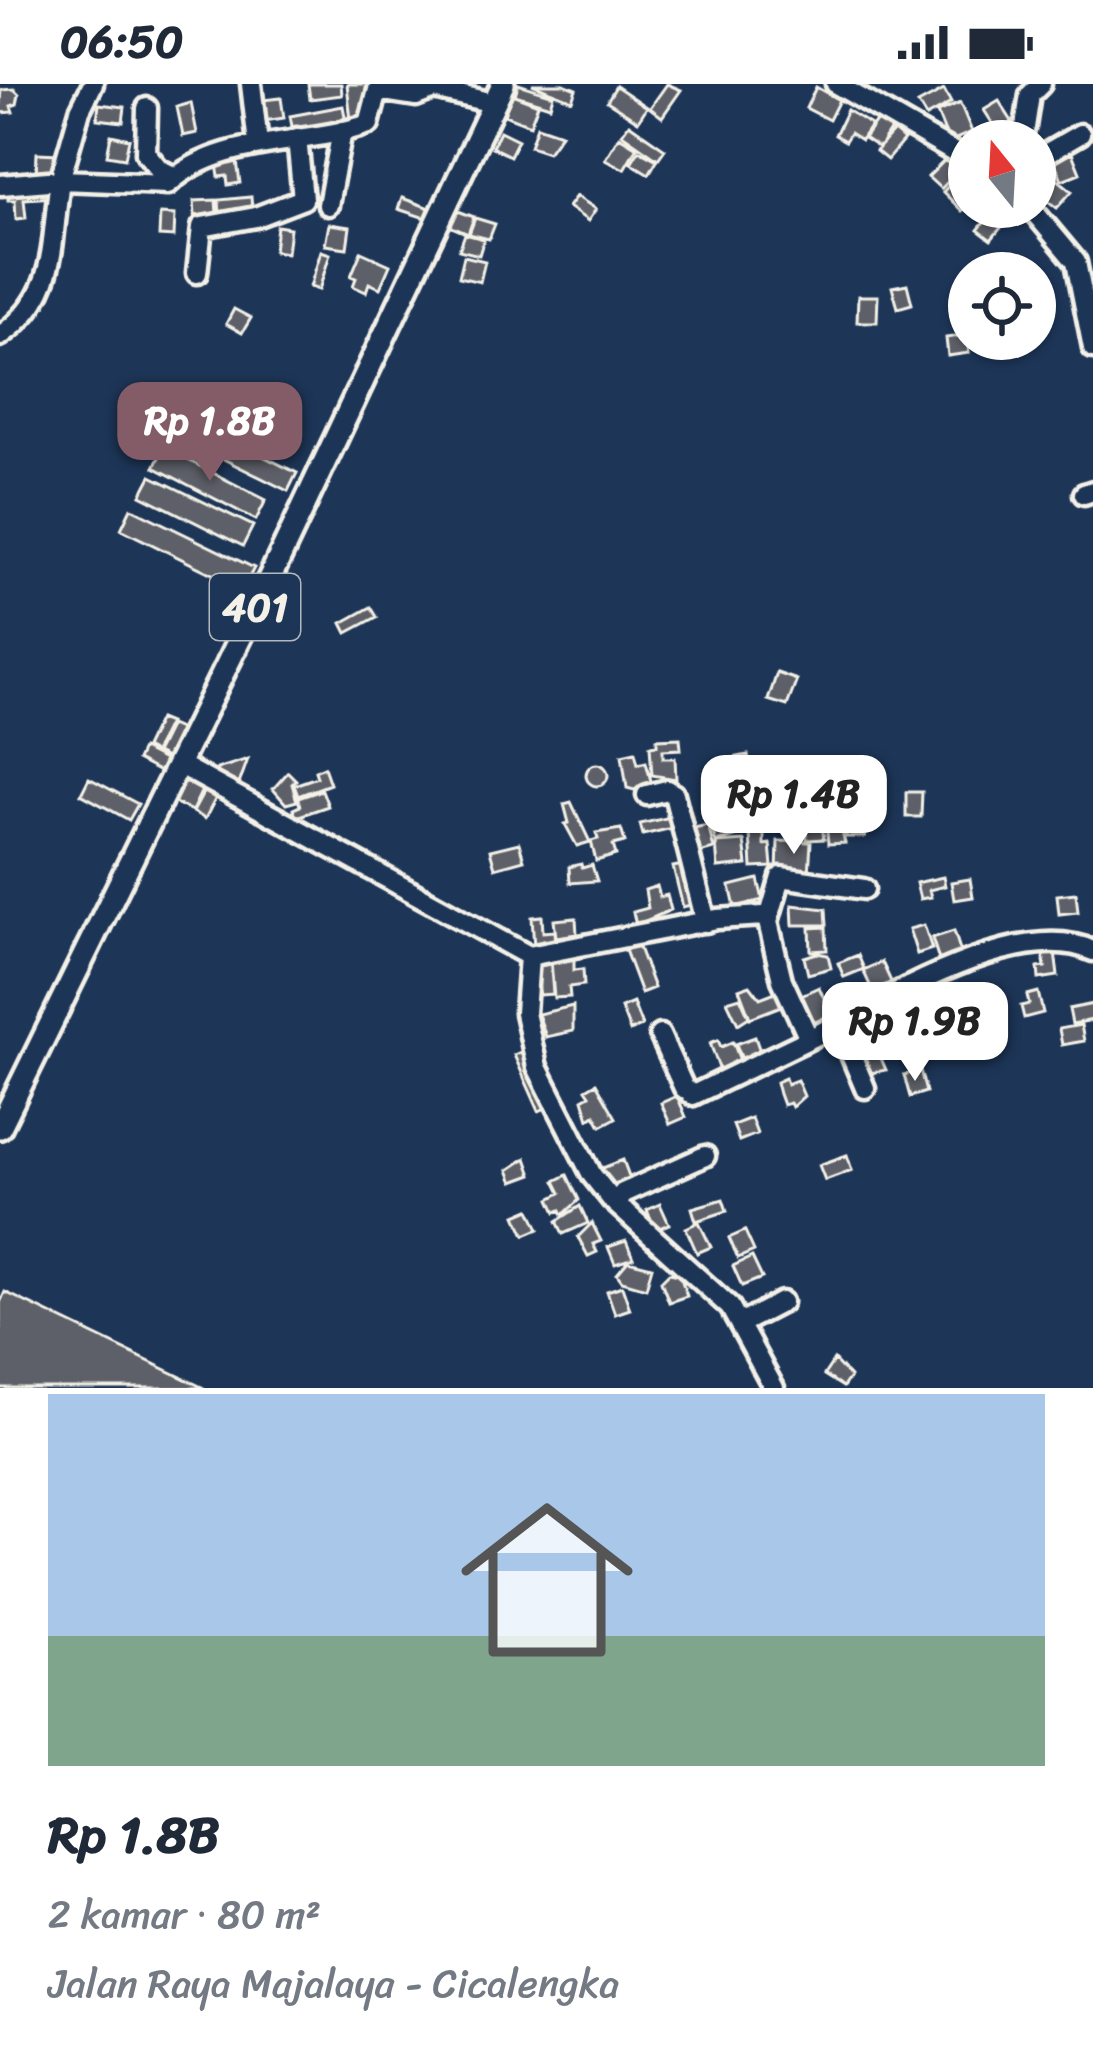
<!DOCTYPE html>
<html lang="id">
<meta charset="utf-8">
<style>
body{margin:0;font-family:Sriracha,sans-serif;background:#f6f6f7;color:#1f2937;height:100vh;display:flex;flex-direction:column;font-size:45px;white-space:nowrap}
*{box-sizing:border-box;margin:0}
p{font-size:39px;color:#747a83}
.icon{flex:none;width:66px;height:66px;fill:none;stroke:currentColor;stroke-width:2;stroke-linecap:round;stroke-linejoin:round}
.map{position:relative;height:1304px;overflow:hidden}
.panel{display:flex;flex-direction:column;background:#fff;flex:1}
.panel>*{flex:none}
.needle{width:78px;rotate:342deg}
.buttons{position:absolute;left:948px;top:36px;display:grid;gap:24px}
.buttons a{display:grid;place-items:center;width:108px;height:108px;border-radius:50%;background:#fff;box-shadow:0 3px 9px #0004;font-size:60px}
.price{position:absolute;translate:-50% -102px;padding:0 27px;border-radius:24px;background:#fff;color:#222;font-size:39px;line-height:78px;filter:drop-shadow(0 3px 6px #0008)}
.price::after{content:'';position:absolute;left:50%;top:72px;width:36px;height:27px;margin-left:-18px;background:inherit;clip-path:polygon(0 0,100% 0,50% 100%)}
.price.on{background:#845c67;color:#fff}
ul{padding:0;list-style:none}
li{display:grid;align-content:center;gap:24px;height:636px;padding:0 48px}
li+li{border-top:3px solid #e0e1e3}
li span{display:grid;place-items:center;height:372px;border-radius:0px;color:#555}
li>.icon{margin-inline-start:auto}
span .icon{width:216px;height:216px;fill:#fffc;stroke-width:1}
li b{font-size:51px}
.status{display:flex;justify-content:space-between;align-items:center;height:84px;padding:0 60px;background:#fff;direction:ltr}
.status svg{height:33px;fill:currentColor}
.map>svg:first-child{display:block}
.building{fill:#5d6067;stroke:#f4f1e8;stroke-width:3}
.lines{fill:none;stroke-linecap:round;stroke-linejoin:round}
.minor-casing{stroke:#f4f1e8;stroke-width:27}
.major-casing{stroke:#f4f1e8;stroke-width:30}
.minor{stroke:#1d3557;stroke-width:18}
.major{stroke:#1d3557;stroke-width:21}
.labels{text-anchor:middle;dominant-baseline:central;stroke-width:9;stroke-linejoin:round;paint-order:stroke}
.shield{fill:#1d3557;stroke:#b4b9bc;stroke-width:3}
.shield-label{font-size:39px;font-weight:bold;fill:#f4f1e8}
</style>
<div class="status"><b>06:50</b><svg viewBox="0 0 49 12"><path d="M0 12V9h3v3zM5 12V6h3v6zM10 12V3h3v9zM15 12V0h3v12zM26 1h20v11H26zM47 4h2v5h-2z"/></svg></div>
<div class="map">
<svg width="1093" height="1304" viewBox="0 0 1093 1304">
<rect width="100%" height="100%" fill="#1d3557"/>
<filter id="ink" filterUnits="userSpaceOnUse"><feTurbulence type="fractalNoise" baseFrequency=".00833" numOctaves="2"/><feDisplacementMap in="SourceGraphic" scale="24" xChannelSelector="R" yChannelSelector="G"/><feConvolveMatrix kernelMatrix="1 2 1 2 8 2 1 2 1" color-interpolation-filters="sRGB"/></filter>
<g filter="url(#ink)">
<path class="building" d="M 308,0 L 341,0 L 342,11 L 310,15 Z
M 347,0 L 367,0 L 371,35 L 351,37 Z
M 518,0 L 553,11 L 550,22 L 515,11 Z
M 532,0 L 564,0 L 576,5 L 572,16 Z
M 667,0 L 681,6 L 662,33 L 650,24 Z
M 616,2 L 647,23 L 638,37 L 607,17 Z
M 816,3 L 839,16 L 829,36 L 806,24 Z
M 14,5 L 19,10 L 17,20 L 11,22 L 13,28 L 0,29 L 2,6 Z
M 944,6 L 951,19 L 926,33 L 918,20 Z
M 512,10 L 538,20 L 530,41 L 504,31 Z
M 281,14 L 284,34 L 264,37 L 262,16 Z
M 999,17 L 1013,39 L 998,48 L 984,26 Z
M 191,19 L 197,49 L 183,52 L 177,23 Z
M 960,19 L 972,48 L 949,58 L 937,29 Z
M 99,20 L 125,23 L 123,38 L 97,35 Z
M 343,22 L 347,43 L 294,53 L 290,32 Z
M 847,26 L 871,41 L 861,56 L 850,49 L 845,57 L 835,51 Z
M 877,36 L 891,45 L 879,64 L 864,54 Z
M 629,40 L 665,65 L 658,75 L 622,50 Z
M 537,42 L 561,50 L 548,68 L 530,62 Z
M 500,47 L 518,56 L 510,72 L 492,63 Z
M 894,47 L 904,56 L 887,76 L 876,67 Z
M 111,51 L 129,55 L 125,74 L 107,71 Z
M 619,52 L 637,63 L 624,85 L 605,75 Z
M 639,66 L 657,76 L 649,90 L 631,79 Z
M 37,69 L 58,70 L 57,92 L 36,91 Z
M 1072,69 L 1080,89 L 1062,96 L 1054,76 Z
M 945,76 L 957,88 L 941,105 L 928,93 Z
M 237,77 L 240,99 L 228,101 L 227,92 L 219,93 L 217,80 Z
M 958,92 L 969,103 L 969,120 L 962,127 L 943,108 Z
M 1055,93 L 1072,107 L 1057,124 L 1040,111 Z
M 53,103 L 54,113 L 24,115 L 26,134 L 16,135 L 15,116 L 8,116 L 8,107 Z
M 576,112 L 596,125 L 588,137 L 568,123 Z
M 251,113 L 252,127 L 220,131 L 219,116 Z
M 402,114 L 430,124 L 425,134 L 398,125 Z
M 216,116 L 217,130 L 195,132 L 194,117 Z
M 453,125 L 474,133 L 468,150 L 447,141 Z
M 160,130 L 175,131 L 174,153 L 159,152 Z
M 991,130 L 1004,140 L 991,156 L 978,146 Z
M 475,134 L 495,140 L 489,155 L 469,150 Z
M 329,140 L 350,143 L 347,164 L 325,161 Z
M 277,142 L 290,144 L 287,169 L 274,167 Z
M 465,150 L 484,155 L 479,171 L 459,166 Z
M 321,167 L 330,170 L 319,206 L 310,203 Z
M 361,168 L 390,181 L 380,204 L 369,199 L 366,208 L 353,202 L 356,194 L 351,192 Z
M 464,172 L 485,177 L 480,198 L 459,193 Z
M 907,200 L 912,220 L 898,224 L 892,203 Z
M 858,212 L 878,212 L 877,238 L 857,238 Z
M 234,225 L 251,234 L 242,249 L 226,240 Z
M 966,251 L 969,269 L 948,272 L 946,254 Z
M 168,325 L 297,389 L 288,407 L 159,343 Z
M 164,364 L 266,416 L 256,436 L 154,383 Z
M 151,392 L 253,442 L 243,462 L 141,411 Z
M 131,424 L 254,484 L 243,505 L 121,445 Z
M 371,523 L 377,533 L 347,549 L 342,539 Z
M 777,589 L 797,596 L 787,622 L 768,616 Z
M 159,635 L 169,639 L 154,669 L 145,664 Z
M 170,641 L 181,646 L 167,674 L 156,669 Z
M 680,654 L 681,665 L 663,666 L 663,674 L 675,674 L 676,695 L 652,691 L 650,662 L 657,661 L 657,655 Z
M 142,665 L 166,677 L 160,688 L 137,676 Z
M 635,668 L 638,680 L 646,678 L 651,697 L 634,706 L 627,704 L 622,671 Z
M 748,671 L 753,697 L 739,700 L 733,674 Z
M 248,675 L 238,703 L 213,695 L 217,685 Z
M586 691a11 11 0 1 1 22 0a11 11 0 1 1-22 0Z
M 324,683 L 330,700 L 298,712 L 294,701 L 317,693 L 315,687 Z
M 845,686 L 858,686 L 858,700 L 867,700 L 867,708 L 844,708 Z
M 288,688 L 296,696 L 292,700 L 297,717 L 286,720 L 273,705 Z
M 183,689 L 205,700 L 192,727 L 169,716 Z
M 821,690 L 822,721 L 807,722 L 806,691 Z
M 89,694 L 138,720 L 129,736 L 81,710 Z
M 206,704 L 218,710 L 205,735 L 193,728 Z
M 322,706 L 328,722 L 296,733 L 293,725 L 300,722 L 298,714 Z
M 906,708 L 922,708 L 921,733 L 906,733 Z
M 571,718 L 590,758 L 577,762 L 565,740 L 569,739 L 564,720 Z
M 847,719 L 869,719 L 870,733 L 846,732 Z
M 820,728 L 824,755 L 807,756 L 805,729 Z
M 670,733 L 672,744 L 643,751 L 640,740 Z
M 844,734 L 845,740 L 840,740 L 845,759 L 828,760 L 826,735 Z
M 735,735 L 739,752 L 716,758 L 711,742 Z
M 847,735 L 865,735 L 865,753 L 846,753 Z
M 708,741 L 714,765 L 696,770 L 689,745 Z
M 621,745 L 625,758 L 613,761 L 616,771 L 596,777 L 591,757 L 598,755 L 596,749 Z
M 764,748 L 764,761 L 770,760 L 772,783 L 752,784 L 750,749 Z
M 744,757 L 747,781 L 718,784 L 716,759 Z
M 778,757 L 811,758 L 809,790 L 777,789 Z
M 519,759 L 524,776 L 495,784 L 490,766 Z
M 581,780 L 582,784 L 592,781 L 597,797 L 570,799 L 569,783 Z
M 688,780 L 698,819 L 683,823 L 673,783 Z
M 943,793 L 945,802 L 929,806 L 931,813 L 920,815 L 916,799 Z
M 758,795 L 763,816 L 735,823 L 730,802 Z
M 970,795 L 973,813 L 954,816 L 951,798 Z
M 657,802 L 660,813 L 667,811 L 671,826 L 636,841 L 633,828 L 648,824 L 645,806 Z
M 1076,809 L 1078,828 L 1059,830 L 1057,811 Z
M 792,821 L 826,825 L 827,841 L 793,841 Z
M 542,832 L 543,848 L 555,847 L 556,861 L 534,863 L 532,833 Z
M 576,834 L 577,850 L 556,853 L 554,836 Z
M 924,841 L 932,865 L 917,870 L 909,845 Z
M 826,843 L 827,866 L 811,867 L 810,844 Z
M 954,847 L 961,869 L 939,876 L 932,854 Z
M 638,861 L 654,904 L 641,909 L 625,866 Z
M 1055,868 L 1058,892 L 1039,895 L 1038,884 L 1045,883 L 1043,870 Z
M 817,869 L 828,871 L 831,884 L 808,890 L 804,873 Z
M 858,871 L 864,885 L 844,893 L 838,879 Z
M 550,873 L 553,910 L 540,911 L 533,874 Z
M 574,875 L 574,886 L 583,885 L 584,901 L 569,903 L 570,913 L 554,914 L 551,877 Z
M 882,878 L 893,902 L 874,910 L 863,886 Z
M 750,901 L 760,914 L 778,907 L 784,921 L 750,934 L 739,905 Z
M 819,903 L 833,935 L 809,946 L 795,914 Z
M 983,906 L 989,921 L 963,930 L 957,915 Z
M 1038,908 L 1043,929 L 1024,934 L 1021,922 L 1029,920 L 1027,911 Z
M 740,913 L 749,933 L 738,940 L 727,917 Z
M 633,919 L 642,942 L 630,947 L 621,924 Z
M 1093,920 L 1093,936 L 1072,940 L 1069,925 Z
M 573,922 L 573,947 L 546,953 L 538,930 Z
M 865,938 L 875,964 L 858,970 L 848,945 Z
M 894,938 L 904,960 L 885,968 L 875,946 Z
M 1081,941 L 1084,957 L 1062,961 L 1059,945 Z
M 755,953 L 763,976 L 745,983 L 736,960 Z
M 718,956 L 721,963 L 733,958 L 741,979 L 720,987 L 710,959 Z
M 877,965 L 886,986 L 865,990 L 858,973 Z
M 525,966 L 550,1022 L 539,1027 L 514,971 Z
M 920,986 L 926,1008 L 910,1013 L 904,991 Z
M 785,994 L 787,1000 L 797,996 L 804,1012 L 792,1023 L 790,1019 L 783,1021 L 779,1010 L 776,998 Z
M 596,999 L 616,1034 L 601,1042 L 595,1031 L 589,1035 L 583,1015 L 590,1011 L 586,1005 Z
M 677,1012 L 686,1033 L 670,1040 L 661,1019 Z
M 751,1034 L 757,1050 L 739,1057 L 733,1041 Z
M 847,1071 L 852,1086 L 825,1096 L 819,1081 Z
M 526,1074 L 532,1091 L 513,1098 L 508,1086 Z
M 623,1076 L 630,1095 L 607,1104 L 595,1087 Z
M 567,1091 L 579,1116 L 563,1131 L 561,1126 L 556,1128 L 550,1115 L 561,1109 L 555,1097 Z
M 723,1115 L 727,1127 L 696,1137 L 692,1124 Z
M 660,1120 L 669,1140 L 655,1146 L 647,1126 Z
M 580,1122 L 588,1139 L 563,1150 L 557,1137 Z
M 530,1125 L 539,1145 L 525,1151 L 516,1131 Z
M 699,1138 L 711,1163 L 697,1169 L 686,1144 Z
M 592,1139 L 601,1157 L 593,1160 L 597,1168 L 588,1172 L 578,1153 Z
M 745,1147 L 754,1167 L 738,1174 L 729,1154 Z
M 626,1157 L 633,1174 L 615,1180 L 608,1163 Z
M 752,1173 L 762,1194 L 742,1202 L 733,1182 Z
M 628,1177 L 652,1183 L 646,1204 L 622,1197 L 617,1190 Z
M 669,1189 L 680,1191 L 687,1212 L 669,1218 L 661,1197 Z
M 622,1202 L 630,1225 L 615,1230 L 607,1207 Z
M 5,1208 L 204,1304 L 0,1304 L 0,1219 Z
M 834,1276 L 850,1293 L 843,1303 L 824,1291 Z"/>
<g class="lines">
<defs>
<path id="minor" d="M 93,0 L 80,26 L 60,96 L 168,100 C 221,51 303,63 369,40 L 378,6 L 416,12 L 434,5 L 493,19
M 251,0 L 258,60
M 836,0 L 969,77
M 147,24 L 146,69 L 159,85 L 175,93
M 1007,57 L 1025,43 L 1030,11 L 1041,0
M 1035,76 L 1080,50
M 328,121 L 342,47
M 1030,123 L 1076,178 L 1093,264
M 197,189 L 202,143 L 256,133 L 303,115 L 297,54
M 0,252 C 59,211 50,161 60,96 L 1,101
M 1084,410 L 1093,407
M 178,680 L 529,872 L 717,835 L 763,832 L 768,838 L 782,896 L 809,955 L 693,1011 L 684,1004 L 660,951
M 647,711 L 667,706 L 674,710 L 706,838
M 768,838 L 781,793 L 864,805
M 529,872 L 525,929 L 537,983 L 592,1091 L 612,1116 L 730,1223 L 774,1304
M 838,940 L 865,1004
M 809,955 C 877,921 1018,831 1093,867
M 615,1119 L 623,1109 L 705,1072
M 740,1240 L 782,1218"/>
<path id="major" d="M 0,1043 L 274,485 L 503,0"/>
</defs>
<use href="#minor" class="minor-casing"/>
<use href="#major" class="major-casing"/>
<use href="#minor" class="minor"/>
<use href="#major" class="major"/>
</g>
</g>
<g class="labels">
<rect class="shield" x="210" y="490" width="90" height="66" rx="9"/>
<g class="shield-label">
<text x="255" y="523">401</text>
</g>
</g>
</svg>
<div class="buttons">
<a><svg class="needle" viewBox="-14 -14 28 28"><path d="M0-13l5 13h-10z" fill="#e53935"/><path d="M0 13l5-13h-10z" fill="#747a83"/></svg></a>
<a><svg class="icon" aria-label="locate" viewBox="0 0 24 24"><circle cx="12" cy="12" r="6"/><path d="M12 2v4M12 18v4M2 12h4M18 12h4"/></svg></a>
</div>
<b class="price on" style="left:210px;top:400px">Rp 1.8B</b>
<b class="price" style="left:794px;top:773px">Rp 1.4B</b>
<b class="price" style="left:915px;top:1000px">Rp 1.9B</b>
</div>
<section class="panel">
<ul>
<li><span style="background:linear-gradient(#a9c7e8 65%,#7fa58c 0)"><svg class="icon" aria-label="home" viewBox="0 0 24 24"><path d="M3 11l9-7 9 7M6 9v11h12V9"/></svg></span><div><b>Rp 1.8B</b><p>2 kamar · 80 m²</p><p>Jalan Raya Majalaya - Cicalengka</p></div></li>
</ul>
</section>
